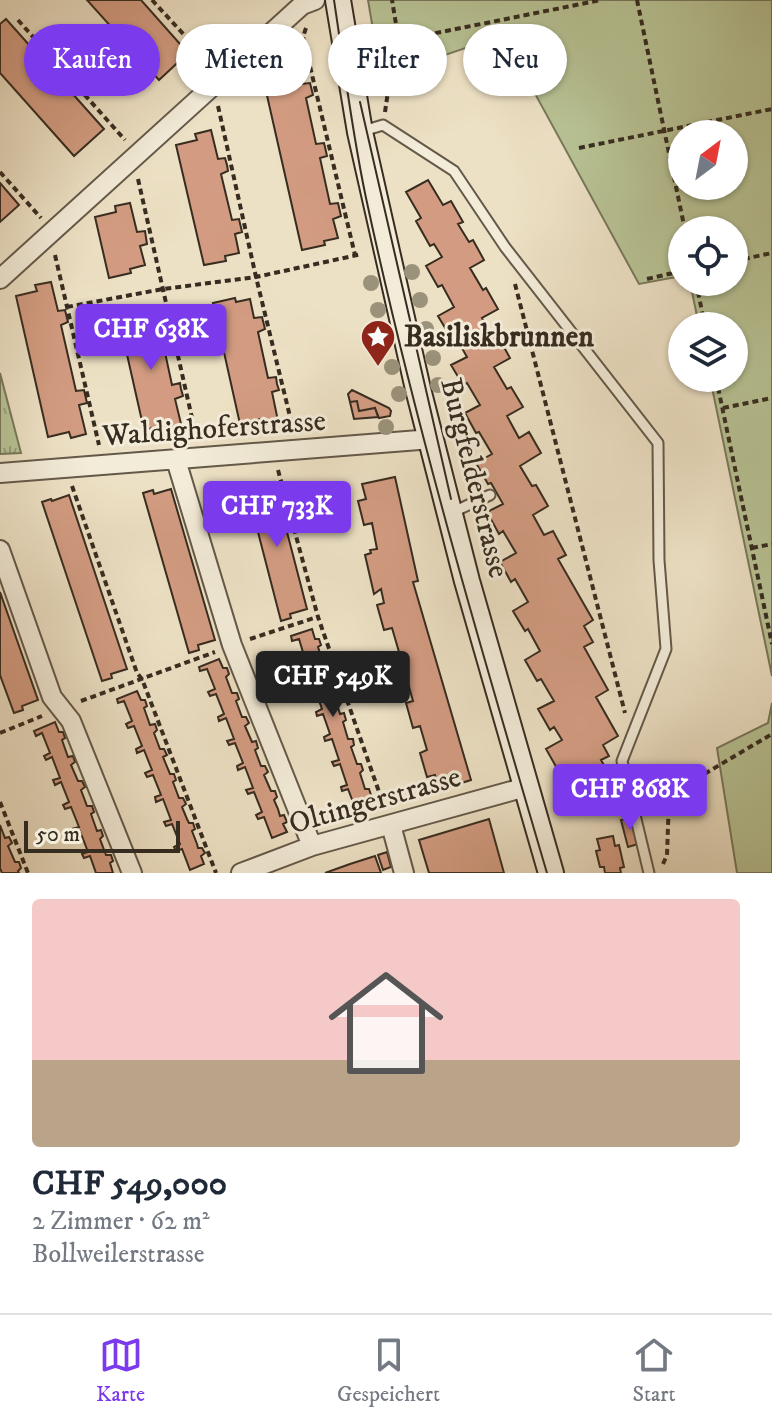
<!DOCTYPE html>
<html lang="de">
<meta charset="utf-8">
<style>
body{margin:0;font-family:"IM FELL DW Pica",serif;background:#f6f6f7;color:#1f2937;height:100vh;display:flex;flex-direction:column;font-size:30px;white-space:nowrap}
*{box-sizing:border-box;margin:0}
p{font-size:26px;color:#747a83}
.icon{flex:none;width:44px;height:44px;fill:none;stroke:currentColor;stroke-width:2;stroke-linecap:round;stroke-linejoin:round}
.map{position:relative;height:873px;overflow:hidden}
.details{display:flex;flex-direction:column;background:#fff;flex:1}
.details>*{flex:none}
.hud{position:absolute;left:24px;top:24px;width:724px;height:72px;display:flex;gap:16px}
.needle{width:52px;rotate:32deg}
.tools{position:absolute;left:668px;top:120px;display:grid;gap:16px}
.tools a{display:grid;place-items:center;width:80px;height:80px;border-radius:50%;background:#fff;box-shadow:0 2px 6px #0004;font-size:40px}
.scale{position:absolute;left:24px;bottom:20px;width:156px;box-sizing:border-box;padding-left:8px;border:4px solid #372c20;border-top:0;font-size:22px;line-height:28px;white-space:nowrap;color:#372c20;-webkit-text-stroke:6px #f3ecd9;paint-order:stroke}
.price{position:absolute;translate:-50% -68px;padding:0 18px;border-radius:8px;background:#7c3aed;color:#fff;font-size:26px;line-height:52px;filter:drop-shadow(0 2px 4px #0008)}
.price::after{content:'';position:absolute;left:50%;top:48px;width:24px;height:18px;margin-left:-12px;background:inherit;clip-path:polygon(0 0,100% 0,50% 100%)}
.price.on{background:#222;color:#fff}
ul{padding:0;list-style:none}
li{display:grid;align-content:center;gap:16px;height:424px;padding:0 32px}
li span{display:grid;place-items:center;height:248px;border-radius:8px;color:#555}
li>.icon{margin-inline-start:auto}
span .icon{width:144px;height:144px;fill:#fffc;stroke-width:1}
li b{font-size:34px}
.chip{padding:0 28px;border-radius:36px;background:#fff;box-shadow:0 2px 6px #0004;font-size:28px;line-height:72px}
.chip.on{background:#7c3aed;color:#fff}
.menu{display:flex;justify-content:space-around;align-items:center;height:112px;border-top:2px solid #e0e1e3;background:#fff;font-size:22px;color:#747a83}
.menu a{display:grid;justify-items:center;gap:4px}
.menu .on{color:#7c3aed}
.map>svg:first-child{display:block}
.grass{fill:url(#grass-tufts);stroke:#78785a;stroke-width:2}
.garden{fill:#b8c395;stroke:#78785a;stroke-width:2;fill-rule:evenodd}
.building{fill:#d39c82;stroke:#372c20;stroke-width:2}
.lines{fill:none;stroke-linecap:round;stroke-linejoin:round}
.lane-casing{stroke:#645949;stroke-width:13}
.street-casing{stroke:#645949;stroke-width:22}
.secondary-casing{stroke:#372c20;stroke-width:28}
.path{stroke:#372c20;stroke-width:4;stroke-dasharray:6 4;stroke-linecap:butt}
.lane{stroke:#f3ecd9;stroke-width:9}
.street{stroke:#f3ecd9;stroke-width:18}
.secondary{stroke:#f3ecd9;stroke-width:24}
.tram{stroke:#372c20;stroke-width:2}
.tree{fill:#9a927a}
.labels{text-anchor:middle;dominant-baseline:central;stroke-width:6;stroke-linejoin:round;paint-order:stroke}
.poi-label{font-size:30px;font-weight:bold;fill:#372c20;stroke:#f3ecd9;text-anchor:start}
.street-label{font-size:30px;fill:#372c20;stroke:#f3ecd9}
</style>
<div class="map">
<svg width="772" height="873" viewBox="0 0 772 873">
<defs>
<pattern id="grass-tufts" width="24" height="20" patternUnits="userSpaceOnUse" patternTransform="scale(2)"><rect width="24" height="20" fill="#b8c395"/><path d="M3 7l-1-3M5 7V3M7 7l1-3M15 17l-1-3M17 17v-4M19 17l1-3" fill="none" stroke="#969f79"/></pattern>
</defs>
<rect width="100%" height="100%" fill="#ede1c5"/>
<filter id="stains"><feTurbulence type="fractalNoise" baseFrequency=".0025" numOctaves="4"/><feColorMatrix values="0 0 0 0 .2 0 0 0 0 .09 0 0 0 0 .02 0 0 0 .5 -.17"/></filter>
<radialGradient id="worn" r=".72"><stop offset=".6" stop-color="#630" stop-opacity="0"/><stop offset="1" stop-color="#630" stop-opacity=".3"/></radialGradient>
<path class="grass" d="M 0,373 L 21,453 L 0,454 Z"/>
<path class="garden" d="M 368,0 L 772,0 L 772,676 L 710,378 L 734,378 L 734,326 L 699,326 L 690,282 L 734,282 L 734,230 L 682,230 L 682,276 L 639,284 L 533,90 L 518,30 L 381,77 ZM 682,134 L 734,134 L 734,186 L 682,186 Z
M 772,703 L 772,873 L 737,873 L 717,748 L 768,723 Z"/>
<path class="building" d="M 87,0 L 141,0 L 188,53 L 159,80 Z
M 6,19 L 104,129 L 74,156 L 0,73 L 0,24 Z
M 296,55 L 302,84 L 310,83 L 313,95 L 306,98 L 316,144 L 324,143 L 325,147 L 327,156 L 320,158 L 330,204 L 338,203 L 341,216 L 333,219 L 338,238 L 324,241 L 325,245 L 302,250 L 261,69 L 281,64 L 280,58 Z
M 211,130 L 218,159 L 225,158 L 227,165 L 228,171 L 221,174 L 232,220 L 239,219 L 242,232 L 235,234 L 239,253 L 225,256 L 226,261 L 204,265 L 176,145 L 197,140 L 195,134 Z
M 428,180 L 443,205 L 451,201 L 463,222 L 458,224 L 469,242 L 473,240 L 484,260 L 470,268 L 483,290 L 486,288 L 498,309 L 482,318 L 494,340 L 499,338 L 510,358 L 494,367 L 507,389 L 511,387 L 523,407 L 507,416 L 519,438 L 529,432 L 541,453 L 520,466 L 532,486 L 536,485 L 548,506 L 533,515 L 544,535 L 553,531 L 566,555 L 558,559 L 593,620 L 584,626 L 593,642 L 584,647 L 608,690 L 596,697 L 618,736 L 603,745 L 609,756 L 601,760 L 609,774 L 578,792 L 564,766 L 558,770 L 546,749 L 562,740 L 554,727 L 550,730 L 538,709 L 554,701 L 541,679 L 537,681 L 525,660 L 540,651 L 528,629 L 525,631 L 513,611 L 528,602 L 515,579 L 511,582 L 500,562 L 516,553 L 503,531 L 499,534 L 487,512 L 503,504 L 491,483 L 488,484 L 476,463 L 492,454 L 479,432 L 476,433 L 465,413 L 480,405 L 467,383 L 463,385 L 451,365 L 467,357 L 454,334 L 450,336 L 438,316 L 454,307 L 442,285 L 438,287 L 426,266 L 442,257 L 434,244 L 430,246 L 416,221 L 421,218 L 406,192 Z
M 0,183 L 19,205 L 0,222 Z
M 130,203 L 137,232 L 145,231 L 147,244 L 140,246 L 145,265 L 130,269 L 131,273 L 109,278 L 95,217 L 116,212 L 115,206 Z
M 51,282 L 58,311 L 65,310 L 68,322 L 61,325 L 76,391 L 84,390 L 87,403 L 79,405 L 86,434 L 71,438 L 69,432 L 48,437 L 16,296 L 37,291 L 35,285 Z
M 235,298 L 236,302 L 250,299 L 254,318 L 262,317 L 265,329 L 258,332 L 268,378 L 276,377 L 277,384 L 279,390 L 272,392 L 278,421 L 263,425 L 261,419 L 240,424 L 213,303 Z
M 141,314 L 142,318 L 156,315 L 160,334 L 168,333 L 171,346 L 164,348 L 172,385 L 180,383 L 181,389 L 183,396 L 175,399 L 182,428 L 167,431 L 165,425 L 144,430 L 119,319 Z
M 352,390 L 389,408 L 391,411 L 390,416 L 379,418 L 375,408 L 359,411 L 357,401 L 350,402 L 348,394 Z
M 357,401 L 359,411 L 375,408 L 378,417 L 354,419 L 350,402 Z
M 395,477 L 418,581 L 413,582 L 471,780 L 439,790 L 435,775 L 427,777 L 420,753 L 427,750 L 420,726 L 413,728 L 406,703 L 413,701 L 406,676 L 399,679 L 391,654 L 399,652 L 392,628 L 384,630 L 377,605 L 384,603 L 381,589 L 374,594 L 365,555 L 371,553 L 370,550 L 377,549 L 372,523 L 364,525 L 358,501 L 366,499 L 362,484 Z
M 274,482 L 307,609 L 290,614 L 291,618 L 281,621 L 246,486 L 256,483 L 257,486 Z
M 171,489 L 215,640 L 198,645 L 199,650 L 189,653 L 143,493 L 153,490 L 154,494 Z
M 69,495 L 127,669 L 111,674 L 112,678 L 102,681 L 42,502 L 51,499 L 52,501 Z
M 0,592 L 38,700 L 22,706 L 23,710 L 14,713 L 0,675 Z
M 312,629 L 315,639 L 319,639 L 321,645 L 318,647 L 323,663 L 328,664 L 330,670 L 326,673 L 332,689 L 336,689 L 338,695 L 335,697 L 340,714 L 344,713 L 346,720 L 343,722 L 348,739 L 353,739 L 354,745 L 351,747 L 357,764 L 361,764 L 363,770 L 360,773 L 365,789 L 369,789 L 371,795 L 368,798 L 370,805 L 356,810 L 348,789 L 342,791 L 341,787 L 347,785 L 340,764 L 334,766 L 332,762 L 339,760 L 332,739 L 325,741 L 324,737 L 330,734 L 323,714 L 317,716 L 316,712 L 322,709 L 315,689 L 309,691 L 307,687 L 314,685 L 307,664 L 301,666 L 299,662 L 305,659 L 299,639 L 292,641 L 291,636 Z
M 219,659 L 223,668 L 227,668 L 229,674 L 226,677 L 232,693 L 237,693 L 239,699 L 236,701 L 242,717 L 246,717 L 249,723 L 245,726 L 252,742 L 256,741 L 258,748 L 255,750 L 261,766 L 265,766 L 268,772 L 264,775 L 271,791 L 275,791 L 277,797 L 274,800 L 278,809 L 280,816 L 284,815 L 287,822 L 283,824 L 287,832 L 272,838 L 264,817 L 258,819 L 256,815 L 262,812 L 254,792 L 248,794 L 246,790 L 253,788 L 245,767 L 238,770 L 237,766 L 243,763 L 235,743 L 229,745 L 227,741 L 234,739 L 226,718 L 219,721 L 218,717 L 224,714 L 216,694 L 210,696 L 208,692 L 215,689 L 207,669 L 200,671 L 199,667 Z
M 137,691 L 141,700 L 145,700 L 147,706 L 144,708 L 150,725 L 155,724 L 157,730 L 154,733 L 160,749 L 164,749 L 167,755 L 163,757 L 170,774 L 174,774 L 176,780 L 173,782 L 179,798 L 183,798 L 186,804 L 182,807 L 187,819 L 189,823 L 193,823 L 195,829 L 192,831 L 197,844 L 198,848 L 202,848 L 205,853 L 201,856 L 204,864 L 190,870 L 182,849 L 176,851 L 174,847 L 180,844 L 172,824 L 166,826 L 164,822 L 171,820 L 163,799 L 156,802 L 155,797 L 161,795 L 153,775 L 147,777 L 145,773 L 152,770 L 144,750 L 137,753 L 136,749 L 142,746 L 134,726 L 128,728 L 126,724 L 132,721 L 124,701 L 118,703 L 117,699 Z
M 55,722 L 59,732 L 63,732 L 65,738 L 62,740 L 68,757 L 73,756 L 75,762 L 71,765 L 78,781 L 82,781 L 85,787 L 81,790 L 87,806 L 92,806 L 94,812 L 91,814 L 97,831 L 101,830 L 103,836 L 100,839 L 106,855 L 111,855 L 113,861 L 110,863 L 113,873 L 96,873 L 90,856 L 84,858 L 82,854 L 88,852 L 80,831 L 74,833 L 72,829 L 79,827 L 71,807 L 65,809 L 63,805 L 69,802 L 61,782 L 55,785 L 53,780 L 60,778 L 52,757 L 46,760 L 44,756 L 50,753 L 42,733 L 36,736 L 34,731 Z
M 632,818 L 638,844 L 628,847 L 621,820 Z
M 489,819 L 504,873 L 429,873 L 419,840 Z
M 0,825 L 5,838 L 9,837 L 12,843 L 8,846 L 15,862 L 19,862 L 21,868 L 18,871 L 19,873 L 2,873 L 0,868 Z
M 613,836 L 615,846 L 619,845 L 624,867 L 620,868 L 621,873 L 605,873 L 604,867 L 600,867 L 596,851 L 600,850 L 597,839 Z
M 387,852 L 391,867 L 383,870 L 378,855 Z
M 375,856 L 381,873 L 325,873 L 350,864 Z"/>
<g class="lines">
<defs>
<path id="lane" d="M 363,131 L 383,125 L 454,171 L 505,247 L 658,443 L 659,560 L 666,649 L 622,761 L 649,873
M 453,512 L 490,495"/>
<path id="street" d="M 0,279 L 302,5 L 315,0
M 176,460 L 232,645 L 312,846
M 0,473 L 432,439
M 0,550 L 52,697 L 71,721 L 132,873
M 391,825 L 404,873
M 241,873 L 312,846 L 526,787"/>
<path id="secondary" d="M 338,0 L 360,132 L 418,389 L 467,581 L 551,873"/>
</defs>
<use href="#lane" class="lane-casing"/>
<use href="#street" class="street-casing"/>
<use href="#secondary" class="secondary-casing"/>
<path class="path" d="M 152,0 L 210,63
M 637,0 L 685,230
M 18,20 L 125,140
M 306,28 L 303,37 L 355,255
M 396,41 L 601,0
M 218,106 L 256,277 L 294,433
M 385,112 L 397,30 L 392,0
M 579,148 L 772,109
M 0,172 L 41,218
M 138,179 L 197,440
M 55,255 L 99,445
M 734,261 L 772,253
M 647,279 L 682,271
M 696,282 L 705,326
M 515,284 L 625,713
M 67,307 L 163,289 L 256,277 L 362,254
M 716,378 L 772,644
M 723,408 L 772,398
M 278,470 L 318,617 L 385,809
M 72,486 L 137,673 L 142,679 L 216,873
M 752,548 L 772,544
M 250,639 L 317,617
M 81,701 L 215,652
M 0,733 L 42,716
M 0,802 L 28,873
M 663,864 L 667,855 L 669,798 L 706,773 L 772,734"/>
<use href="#lane" class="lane"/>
<use href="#street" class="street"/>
<use href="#secondary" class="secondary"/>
<path class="tram" d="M 334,0 C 344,66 352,132 366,198 C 415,426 481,649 547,873
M 360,102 L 451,499"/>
</g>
<g class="tree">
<circle cx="412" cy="272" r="8"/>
<circle cx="371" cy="283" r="8"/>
<circle cx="420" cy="300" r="8"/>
<circle cx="378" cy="310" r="8"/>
<circle cx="426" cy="329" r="8"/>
<circle cx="385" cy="337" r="8"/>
<circle cx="433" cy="358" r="8"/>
<circle cx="392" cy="367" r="8"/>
<circle cx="438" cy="385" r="8"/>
<circle cx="399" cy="394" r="8"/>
<circle cx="386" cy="427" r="8"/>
</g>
<defs>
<symbol id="sight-pin" viewBox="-11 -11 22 30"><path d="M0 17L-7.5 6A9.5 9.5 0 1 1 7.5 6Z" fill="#8f2418" stroke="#f3ecd9"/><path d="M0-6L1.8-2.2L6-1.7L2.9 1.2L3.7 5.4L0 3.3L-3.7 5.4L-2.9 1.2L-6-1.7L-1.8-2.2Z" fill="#fff"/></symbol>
</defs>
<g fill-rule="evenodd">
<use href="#sight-pin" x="358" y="317" width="40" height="54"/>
</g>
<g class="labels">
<g class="poi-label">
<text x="404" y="337">Basiliskbrunnen</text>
</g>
<g class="street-label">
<text transform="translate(214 429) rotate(-4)">Waldighoferstrasse</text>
<text transform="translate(474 478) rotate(76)">Burgfelderstrasse</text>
<text transform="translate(375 801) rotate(-16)">Oltingerstrasse</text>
</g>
</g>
<rect width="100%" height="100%" filter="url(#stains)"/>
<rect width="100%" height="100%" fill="url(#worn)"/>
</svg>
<div class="tools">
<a><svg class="needle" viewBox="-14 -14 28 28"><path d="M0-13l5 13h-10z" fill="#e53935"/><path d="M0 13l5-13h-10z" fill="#747a83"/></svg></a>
<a><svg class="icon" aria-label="locate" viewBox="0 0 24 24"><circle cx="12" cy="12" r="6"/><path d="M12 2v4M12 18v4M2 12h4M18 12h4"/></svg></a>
<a><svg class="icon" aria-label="layers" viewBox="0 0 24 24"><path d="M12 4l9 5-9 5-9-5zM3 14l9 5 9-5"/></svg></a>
</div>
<div class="scale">50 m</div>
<b class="price" style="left:151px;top:372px">CHF 638K</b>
<b class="price" style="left:277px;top:549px">CHF 733K</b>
<b class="price on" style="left:333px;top:719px">CHF 549K</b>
<b class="price" style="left:630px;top:832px">CHF 868K</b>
<div class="hud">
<a class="chip on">Kaufen</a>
<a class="chip">Mieten</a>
<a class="chip">Filter</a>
<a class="chip">Neu</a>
</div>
</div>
<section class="details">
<ul>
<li><span style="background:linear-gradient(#f6c9c9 65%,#b9a48a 0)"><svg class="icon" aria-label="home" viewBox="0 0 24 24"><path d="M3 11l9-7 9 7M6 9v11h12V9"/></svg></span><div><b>CHF 549,000</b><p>2 Zimmer · 62 m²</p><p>Bollweilerstrasse</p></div></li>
</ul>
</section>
<nav class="menu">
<a class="on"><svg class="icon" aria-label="map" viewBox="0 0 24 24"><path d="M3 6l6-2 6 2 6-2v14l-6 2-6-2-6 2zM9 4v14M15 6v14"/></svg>Karte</a>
<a><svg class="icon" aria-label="saved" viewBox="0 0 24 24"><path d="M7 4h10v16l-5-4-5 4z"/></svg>Gespeichert</a>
<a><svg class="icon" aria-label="home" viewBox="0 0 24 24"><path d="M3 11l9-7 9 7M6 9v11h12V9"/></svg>Start</a>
</nav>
